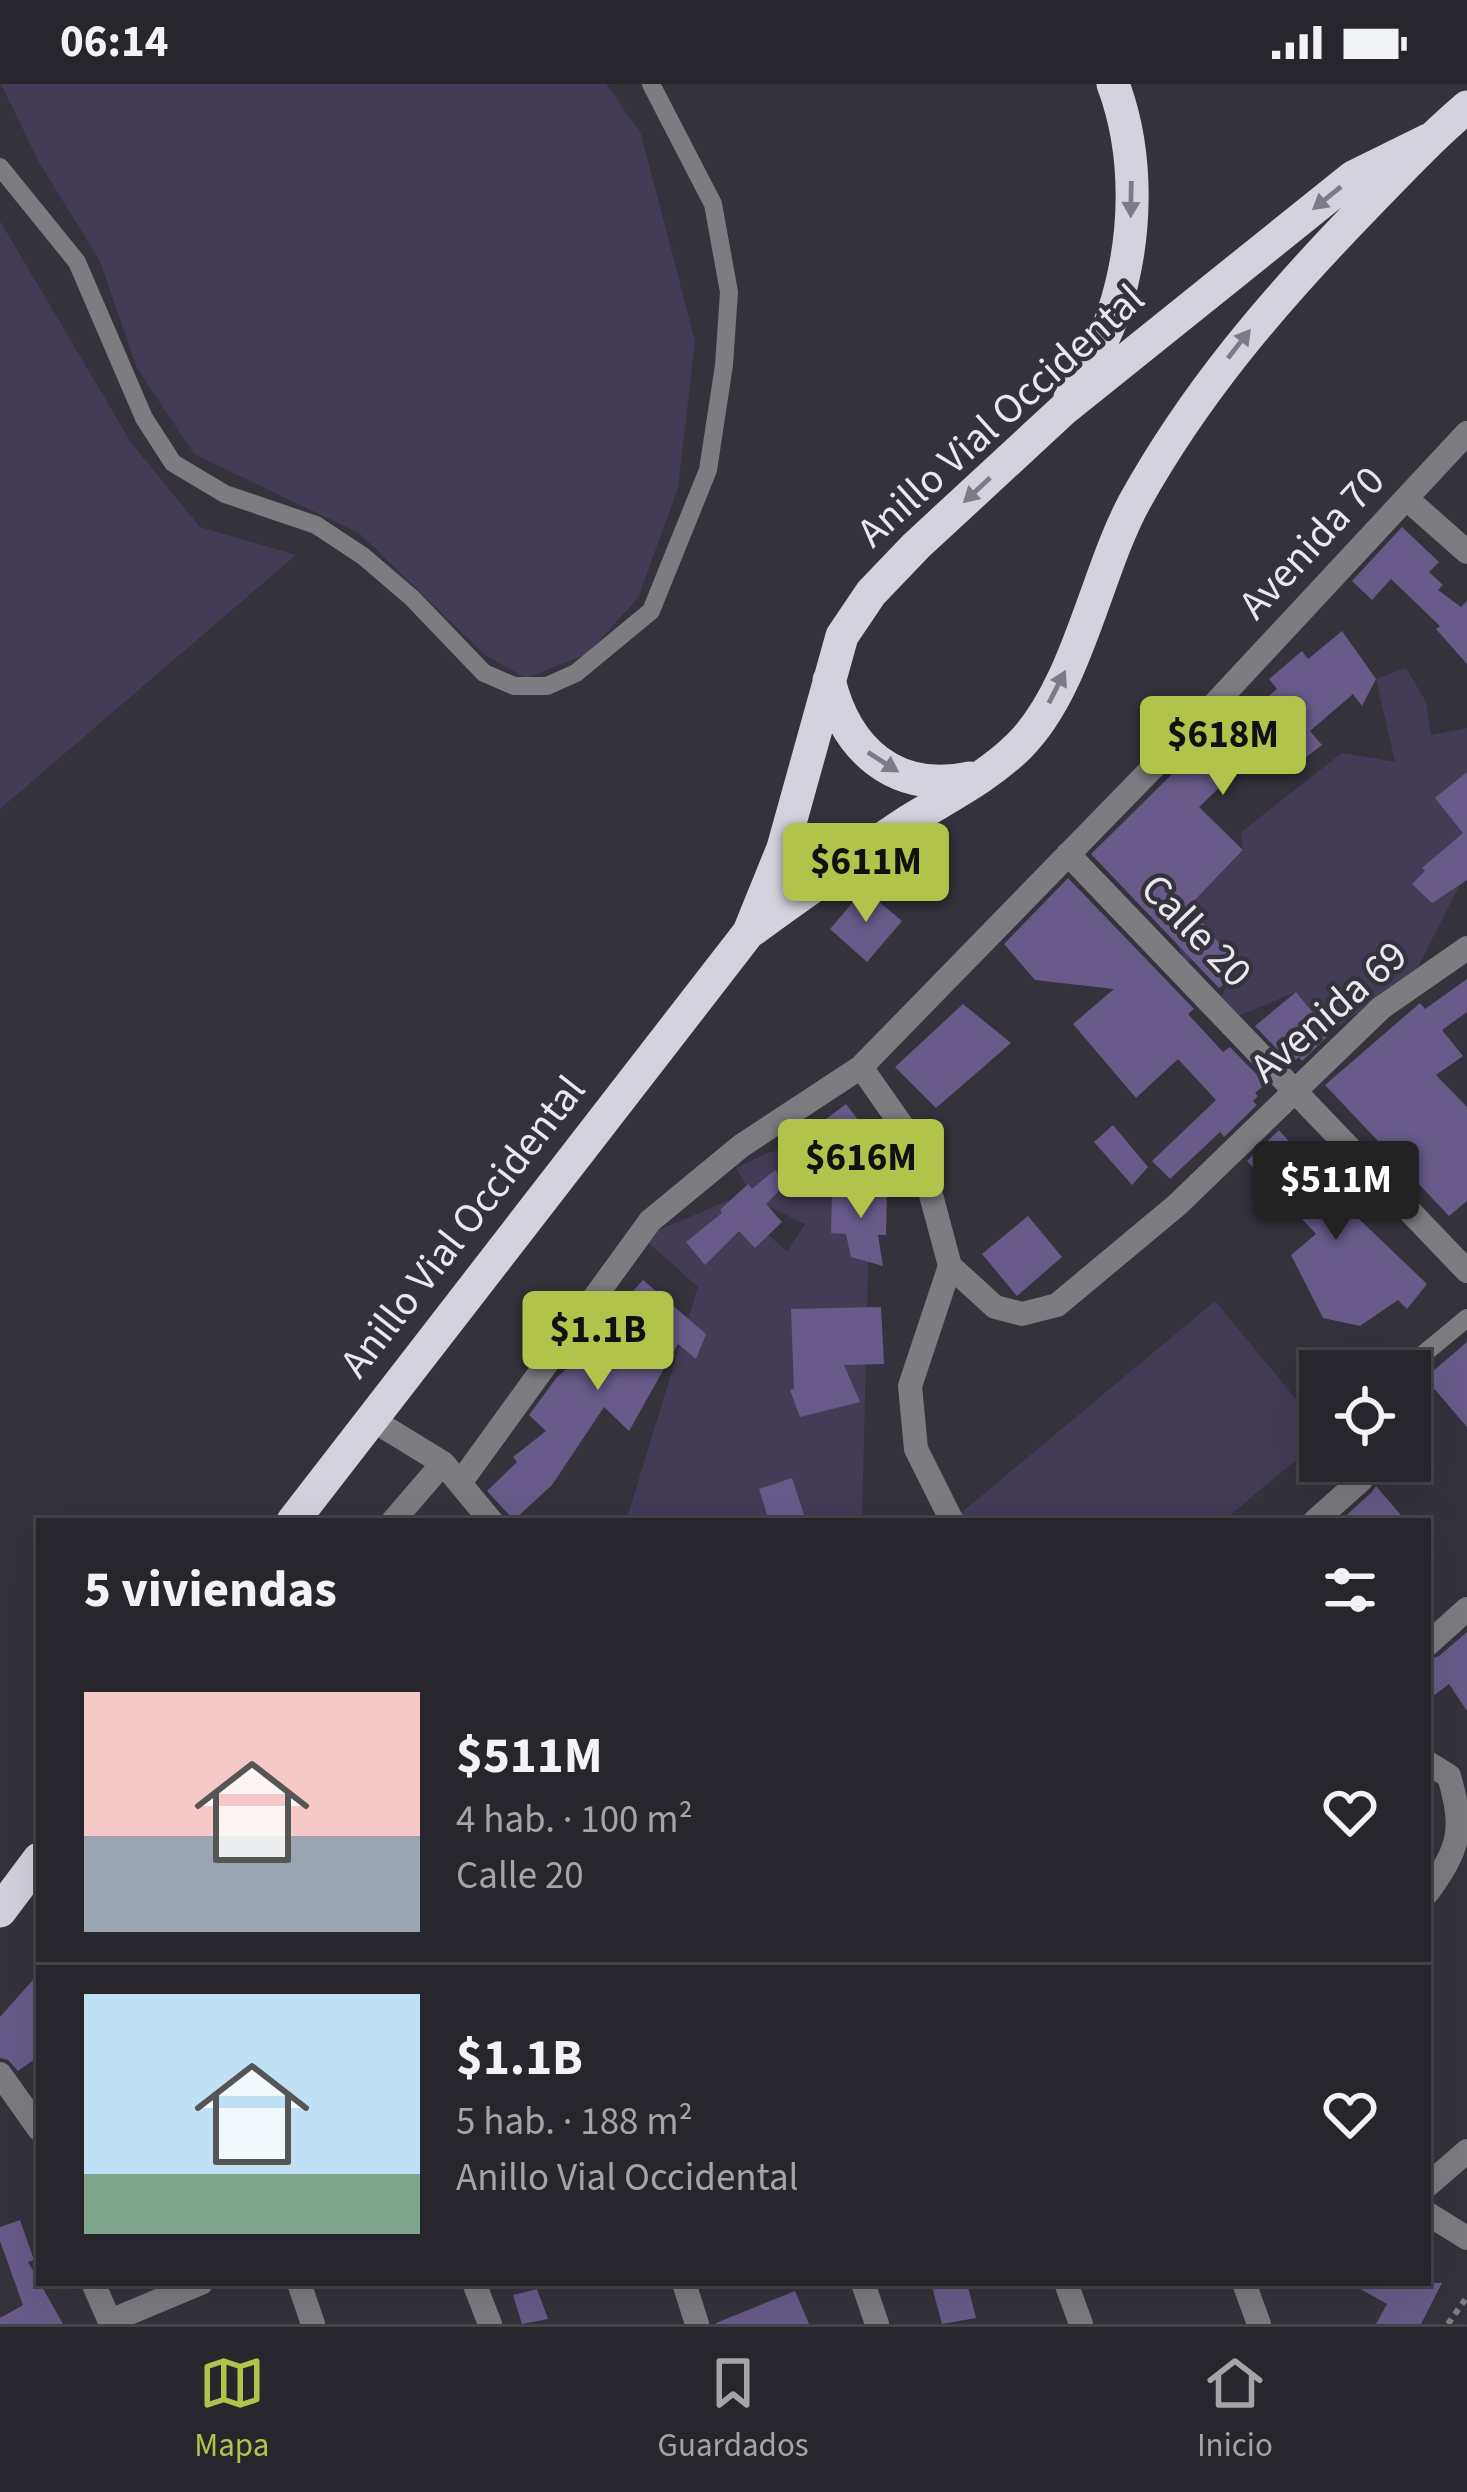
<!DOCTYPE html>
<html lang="es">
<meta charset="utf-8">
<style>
body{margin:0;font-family:"Source Sans 3",sans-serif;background:#2f2e34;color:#f1f3f6;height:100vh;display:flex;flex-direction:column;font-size:45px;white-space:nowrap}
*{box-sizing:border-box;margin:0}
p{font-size:39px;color:#a4a5a9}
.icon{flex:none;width:66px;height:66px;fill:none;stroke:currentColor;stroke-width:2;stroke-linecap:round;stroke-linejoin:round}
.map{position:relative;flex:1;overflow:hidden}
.panel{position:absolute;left:36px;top:1434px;width:1395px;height:768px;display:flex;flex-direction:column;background:#27262c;border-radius:0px;box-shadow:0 12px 48px #0002,0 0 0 3px #434348}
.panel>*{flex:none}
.controls{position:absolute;left:1299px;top:1266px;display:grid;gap:24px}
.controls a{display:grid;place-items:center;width:132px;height:132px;border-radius:0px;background:#27262c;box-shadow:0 12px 48px #0002,0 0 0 3px #434348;font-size:60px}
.price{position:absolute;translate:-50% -102px;padding:0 27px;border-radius:12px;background:#b2c34c;color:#111;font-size:39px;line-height:78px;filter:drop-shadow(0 3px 6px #0008)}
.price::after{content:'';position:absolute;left:50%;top:72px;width:36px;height:27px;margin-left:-18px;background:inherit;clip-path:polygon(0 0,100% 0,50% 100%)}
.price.active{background:#222;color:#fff}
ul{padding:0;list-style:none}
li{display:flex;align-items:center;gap:36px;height:300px;padding:0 48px}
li+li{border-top:3px solid #434348}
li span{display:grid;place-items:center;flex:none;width:336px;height:240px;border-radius:0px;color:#555}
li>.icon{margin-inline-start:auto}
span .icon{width:144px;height:144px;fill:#fffc;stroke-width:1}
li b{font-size:51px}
h2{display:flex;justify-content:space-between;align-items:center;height:144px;padding:0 48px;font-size:51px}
.status{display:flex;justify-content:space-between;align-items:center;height:84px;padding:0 60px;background:#27262c;direction:ltr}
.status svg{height:33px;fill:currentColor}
.tabs{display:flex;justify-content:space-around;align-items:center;height:168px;border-top:3px solid #434348;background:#27262c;font-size:33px;color:#a4a5a9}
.tabs a{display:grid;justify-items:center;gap:6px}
.tabs .active{color:#b2c34c}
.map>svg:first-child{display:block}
.green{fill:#443c57}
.building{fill:#685b8a}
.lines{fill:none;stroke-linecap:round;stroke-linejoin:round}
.path{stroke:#7f7e85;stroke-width:6;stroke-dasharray:6 6;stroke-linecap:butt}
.service{stroke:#7d7c81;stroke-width:18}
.minor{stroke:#7d7c81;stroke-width:24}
.trunk{stroke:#d4d2dd;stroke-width:33}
.oneway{fill:#7c7a84}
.labels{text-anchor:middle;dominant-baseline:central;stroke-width:9;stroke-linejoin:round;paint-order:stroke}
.street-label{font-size:42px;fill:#e9e8ee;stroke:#34323b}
</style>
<div class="status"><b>06:14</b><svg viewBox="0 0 49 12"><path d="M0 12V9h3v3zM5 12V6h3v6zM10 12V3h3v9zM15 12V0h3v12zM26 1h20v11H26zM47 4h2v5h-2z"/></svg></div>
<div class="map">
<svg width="1467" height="2240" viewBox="0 0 1467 2240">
<rect width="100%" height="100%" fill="#34323b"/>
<path class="green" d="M 1,0 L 606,0 L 641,50 L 695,257 L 678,404 L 638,514 L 587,570 L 526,594 L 486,572 L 359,449 L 194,370 L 137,284 L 100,177 L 40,80 Z
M 0,137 L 132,360 L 200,443 L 296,471 L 0,725 Z
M 1406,584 L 1426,618 L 1431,651 L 1467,644 L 1467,786 L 1418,883 L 1330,949 L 1296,908 L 1238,932 L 1222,913 L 1235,878 L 1216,856 L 1186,880 L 1169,842 L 1243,767 L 1241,748 L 1342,669 L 1395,678 L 1376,595 Z
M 861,1040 L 869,1142 L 862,1437 L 626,1437 L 698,1203 L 642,1153 L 730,1116 L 787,1168 L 805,1140 L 755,1116 L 736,1084 L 765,1070 Z
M 1215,1217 L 1320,1344 L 1320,1356 L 1223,1437 L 959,1437 L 956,1433 Z"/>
<path class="building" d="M 1402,443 L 1439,478 L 1429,488 L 1443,501 L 1438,506 L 1461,523 L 1467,517 L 1467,580 L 1436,545 L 1440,542 L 1391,495 L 1372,516 L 1352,497 Z
M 1342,547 L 1376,595 L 1362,622 L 1353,610 L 1310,647 L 1322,661 L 1285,689 L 1263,662 L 1199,723 L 1243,766 L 1189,822 L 1232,875 L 1221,884 L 1230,896 L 1219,904 L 1091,770 L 1224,639 L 1230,646 L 1277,605 L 1269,595 L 1302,567 L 1308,575 Z
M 1467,688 L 1467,796 L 1432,819 L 1412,800 L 1425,787 L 1422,784 L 1463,749 L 1435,714 Z
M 1068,794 L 1194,925 L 1188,930 L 1223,968 L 1230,963 L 1266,1000 L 1255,1009 L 1258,1012 L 1253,1017 L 1257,1021 L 1224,1053 L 1220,1048 L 1170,1095 L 1152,1077 L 1216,1016 L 1178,975 L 1136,1014 L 1073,940 L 1114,905 L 1035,896 L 1004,860 Z
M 864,805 L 902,837 L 867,878 L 830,845 Z
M 1467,895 L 1467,928 L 1442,946 L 1463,972 L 1436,991 L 1467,1023 L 1467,1117 L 1449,1132 L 1325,1001 L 1420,919 L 1425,925 Z
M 1296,908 L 1330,950 L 1302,977 L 1299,973 L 1291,980 L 1255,942 Z
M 963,920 L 1011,959 L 936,1024 L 895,983 Z
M 846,1020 L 881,1066 L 832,1103 L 833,1091 L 801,1054 Z
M 1113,1041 L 1148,1083 L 1132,1101 L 1094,1058 Z
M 1279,1046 L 1317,1089 L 1314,1092 L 1427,1200 L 1407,1225 L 1398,1216 L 1360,1242 L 1323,1234 L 1291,1171 L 1316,1150 L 1247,1077 Z
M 775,1086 L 787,1099 L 766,1120 L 782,1138 L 755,1164 L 739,1147 L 705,1181 L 686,1158 L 722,1129 L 720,1126 L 748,1100 L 752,1105 Z
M 832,1105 L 887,1106 L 886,1151 L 878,1151 L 883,1182 L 851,1173 L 846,1150 L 831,1149 Z
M 1028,1132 L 1062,1173 L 1017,1212 L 982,1170 Z
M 643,1196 L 706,1250 L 696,1275 L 678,1260 L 629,1347 L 604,1323 L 552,1401 L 514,1436 L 487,1407 L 517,1378 L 513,1373 L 546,1347 L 529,1331 L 557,1293 L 638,1225 L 626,1215 Z
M 881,1223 L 884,1280 L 844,1281 L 860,1318 L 800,1333 L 790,1306 L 794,1305 L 791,1225 Z
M 1467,1258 L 1467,1343 L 1425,1294 Z
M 792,1394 L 806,1437 L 769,1437 L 759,1405 Z
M 1376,1402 L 1406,1437 L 1340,1437 L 1372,1408 Z
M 1467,1548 L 1467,1627 L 1449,1600 L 1428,1616 L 1428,1576 L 1439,1572 Z
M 39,1889 L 39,1972 L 18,1987 L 8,1976 L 0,1974 L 0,1933 Z
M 20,2136 L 34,2176 L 28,2178 L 63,2240 L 0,2240 L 0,2234 L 23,2221 L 0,2157 L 0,2143 Z
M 931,2199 L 967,2199 L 976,2234 L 942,2240 Z
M 1350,2199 L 1442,2199 L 1421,2240 L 1376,2240 L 1387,2220 Z
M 537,2205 L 548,2235 L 522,2240 L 513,2211 Z
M 795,2207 L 809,2240 L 716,2240 L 716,2239 Z"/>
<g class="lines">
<path class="path" d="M 1448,2240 L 1467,2213"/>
<path class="service" d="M 0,83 L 77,178 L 144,334 L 173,379 L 225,410 L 316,441 L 363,472 L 412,514 L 484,589 L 514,602 L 547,602 L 576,589 L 651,527 L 708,386 L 724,281 L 729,208 L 713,120 L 651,0
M 1403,1287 L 1467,1234"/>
<path class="minor" d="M 1407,415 L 1467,468
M 1068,770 L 1467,1187
M 861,983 L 919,1066 L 950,1182 L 910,1302 L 916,1365 L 952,1437
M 950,1182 L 995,1223 L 1022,1230 L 1057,1221 L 1177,1121 L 1381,924 L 1467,864
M 371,1335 L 443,1379 L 491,1437
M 460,1399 L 650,1137 L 741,1062 L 861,983 L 1210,625 L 1467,349
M 393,1437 L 443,1379
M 1315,1437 L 1361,1396
M 1428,1560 L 1467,1525
M 1428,1679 L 1449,1692 C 1464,1745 1461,1762 1428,1808
M 0,1990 L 39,2045
M 1428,2101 L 1467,2067
M 1428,2130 L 1467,2154
M 93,2199 L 111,2240
M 299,2199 L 313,2240
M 474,2199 L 490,2240
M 684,2199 L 697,2240
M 863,2199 L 877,2240
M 1066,2199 L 1081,2240
M 1244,2199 L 1259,2240
M 110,2237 L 201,2199"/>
<path class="trunk" d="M 1070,313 C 1084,287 1104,259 1113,230 C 1137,158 1140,72 1113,0
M 829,596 C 846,666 895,710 970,694
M 751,847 C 802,810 854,773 907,738 C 945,714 987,694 1019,662 C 1077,605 1096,488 1135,417 C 1195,309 1272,219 1357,131 C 1393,94 1427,57 1467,23
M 293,1437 L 749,848 L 783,764 L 842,552 L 871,509 L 916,462 L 1063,326 L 1353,93 L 1428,56
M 0,1827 L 39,1775"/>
</g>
<defs><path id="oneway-solid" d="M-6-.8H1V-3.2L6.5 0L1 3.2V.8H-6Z" transform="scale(3)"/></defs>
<g class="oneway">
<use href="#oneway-solid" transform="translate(1327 114) rotate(141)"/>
<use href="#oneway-solid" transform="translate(1131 115) rotate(91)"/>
<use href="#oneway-solid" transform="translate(1239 260) rotate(-52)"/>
<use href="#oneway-solid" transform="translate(977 406) rotate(137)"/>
<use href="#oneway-solid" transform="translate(1057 603) rotate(-63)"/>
<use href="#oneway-solid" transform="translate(883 678) rotate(33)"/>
</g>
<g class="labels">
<g class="street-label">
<text transform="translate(1001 332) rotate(-42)">Anillo Vial Occidental</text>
<text transform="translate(1312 459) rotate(-47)">Avenida 70</text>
<text transform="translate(1196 847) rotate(46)">Calle 20</text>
<text transform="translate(1329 928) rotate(-41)">Avenida 69</text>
<text transform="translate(463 1143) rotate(-52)">Anillo Vial Occidental</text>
</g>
</g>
</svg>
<div class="controls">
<a><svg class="icon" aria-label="locate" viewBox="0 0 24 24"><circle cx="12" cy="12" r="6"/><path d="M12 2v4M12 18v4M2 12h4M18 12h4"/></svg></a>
</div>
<b class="price" style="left:1223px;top:714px">$618M</b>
<b class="price" style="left:866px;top:841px">$611M</b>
<b class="price" style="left:861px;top:1137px">$616M</b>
<b class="price active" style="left:1336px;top:1159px">$511M</b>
<b class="price" style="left:598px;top:1309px">$1.1B</b>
<section class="panel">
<h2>5 viviendas<svg class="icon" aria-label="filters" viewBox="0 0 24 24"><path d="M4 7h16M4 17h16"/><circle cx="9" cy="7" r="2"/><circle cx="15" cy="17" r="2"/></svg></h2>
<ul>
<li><span style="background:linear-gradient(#f6c9c9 60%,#9aa5b1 0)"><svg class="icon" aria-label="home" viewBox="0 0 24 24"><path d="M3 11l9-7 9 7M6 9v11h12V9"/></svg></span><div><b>$511M</b><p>4 hab. · 100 m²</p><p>Calle 20</p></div><svg class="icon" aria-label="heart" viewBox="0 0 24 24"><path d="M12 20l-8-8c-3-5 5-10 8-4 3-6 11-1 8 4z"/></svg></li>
<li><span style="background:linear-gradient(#bfe0f5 75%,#7fa58c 0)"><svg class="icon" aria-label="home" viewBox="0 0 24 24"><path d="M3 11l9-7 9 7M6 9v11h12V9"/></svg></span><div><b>$1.1B</b><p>5 hab. · 188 m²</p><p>Anillo Vial Occidental</p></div><svg class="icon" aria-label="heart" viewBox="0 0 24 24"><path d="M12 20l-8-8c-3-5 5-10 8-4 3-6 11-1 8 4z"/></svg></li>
</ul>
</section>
</div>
<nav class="tabs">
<a class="active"><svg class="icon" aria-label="map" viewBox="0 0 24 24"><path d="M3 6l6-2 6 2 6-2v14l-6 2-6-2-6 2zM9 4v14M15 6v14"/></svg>Mapa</a>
<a><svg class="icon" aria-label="saved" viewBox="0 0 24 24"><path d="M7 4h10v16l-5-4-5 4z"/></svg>Guardados</a>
<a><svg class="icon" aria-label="home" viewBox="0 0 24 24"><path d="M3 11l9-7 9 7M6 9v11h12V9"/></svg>Inicio</a>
</nav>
